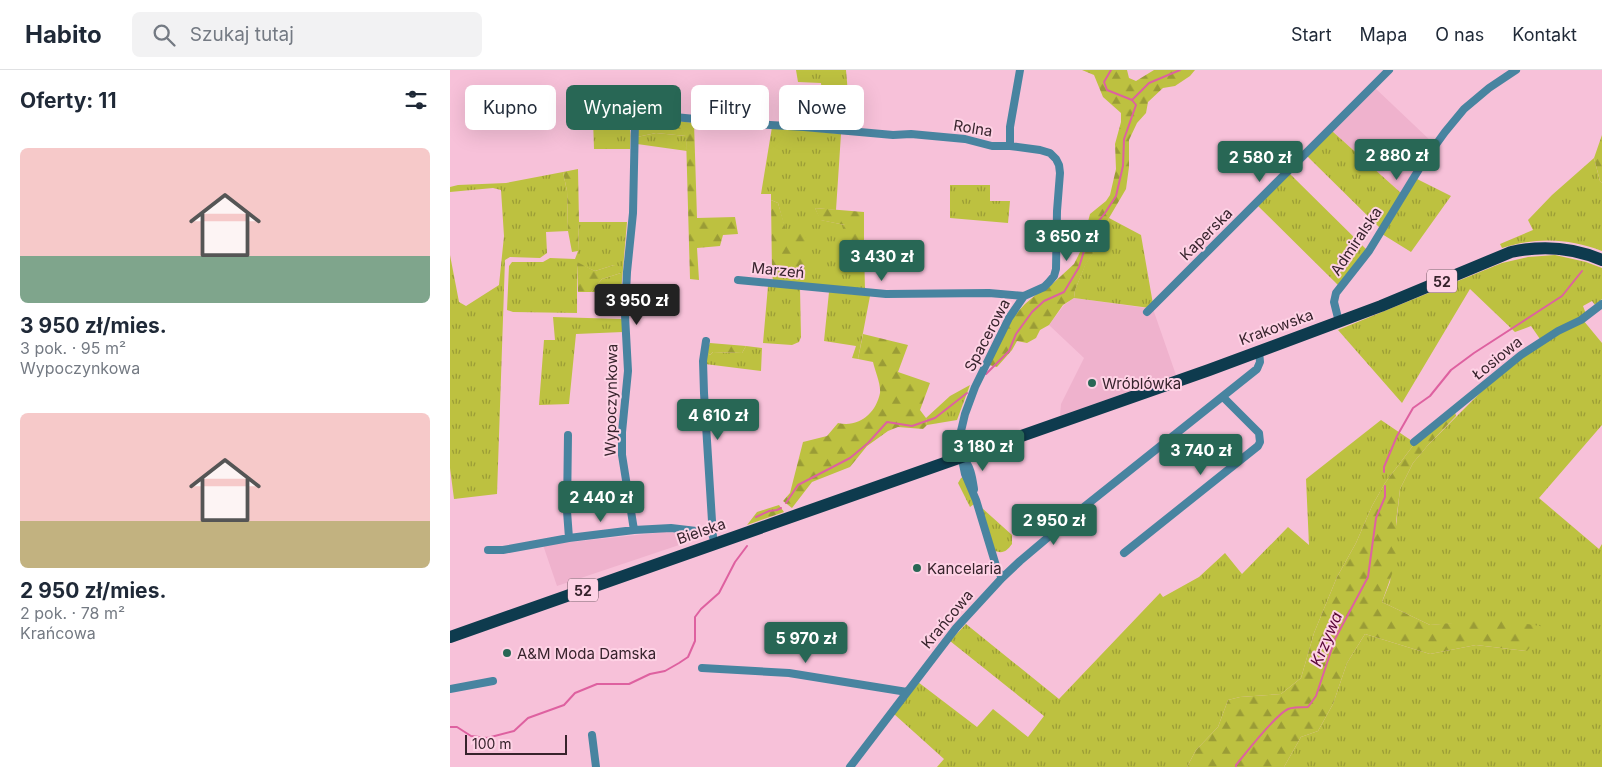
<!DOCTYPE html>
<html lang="pl">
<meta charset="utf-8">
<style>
body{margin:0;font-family:Inter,sans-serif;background:#f2f2f3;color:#1f2937;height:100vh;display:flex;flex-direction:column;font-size:19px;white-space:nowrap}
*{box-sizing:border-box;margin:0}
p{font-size:16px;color:#747a83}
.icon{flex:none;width:28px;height:28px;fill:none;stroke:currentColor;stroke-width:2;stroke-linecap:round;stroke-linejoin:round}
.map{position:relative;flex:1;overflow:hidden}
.drawer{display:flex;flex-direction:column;background:#fff;width:450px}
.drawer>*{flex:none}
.hud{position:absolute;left:15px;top:15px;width:475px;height:45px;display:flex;gap:10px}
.scale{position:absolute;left:15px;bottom:12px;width:102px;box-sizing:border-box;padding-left:5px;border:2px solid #37232c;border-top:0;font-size:14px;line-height:18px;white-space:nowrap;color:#37232c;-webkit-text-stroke:4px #fed2e5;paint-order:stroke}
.price{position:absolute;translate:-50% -42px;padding:0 11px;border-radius:5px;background:#286755;color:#fff;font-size:16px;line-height:32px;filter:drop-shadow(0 1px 2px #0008)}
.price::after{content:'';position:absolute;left:50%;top:30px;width:15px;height:11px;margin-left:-8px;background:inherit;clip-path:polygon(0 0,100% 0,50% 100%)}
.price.on{background:#222;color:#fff}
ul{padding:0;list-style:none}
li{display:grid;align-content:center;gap:10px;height:265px;padding:0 20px}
li span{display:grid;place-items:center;height:155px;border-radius:8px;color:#555}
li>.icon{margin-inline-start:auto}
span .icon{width:90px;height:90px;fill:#fffc;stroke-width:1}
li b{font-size:21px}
h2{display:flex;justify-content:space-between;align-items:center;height:60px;padding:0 20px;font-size:21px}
.chip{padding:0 18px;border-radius:8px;background:#fff;box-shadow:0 5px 20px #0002;font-size:18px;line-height:45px}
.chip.on{background:#286755;color:#fff}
header{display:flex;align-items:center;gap:30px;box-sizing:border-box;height:70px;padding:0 25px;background:#fff;border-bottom:1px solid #e0e1e3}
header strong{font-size:24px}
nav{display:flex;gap:28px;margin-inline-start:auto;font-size:18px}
.search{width:350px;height:45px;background:#f2f2f3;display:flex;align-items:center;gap:12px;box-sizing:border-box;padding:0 18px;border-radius:8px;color:#747a83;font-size:19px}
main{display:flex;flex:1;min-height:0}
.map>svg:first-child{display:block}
.built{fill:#efb2cd}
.grass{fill:url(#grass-tufts)}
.forest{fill:url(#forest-firs)}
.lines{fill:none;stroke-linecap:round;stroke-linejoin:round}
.stream{stroke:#de61a0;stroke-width:2}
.street{stroke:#4884a0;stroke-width:8}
.primary{stroke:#0e3b4e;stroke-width:12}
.poi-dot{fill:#286755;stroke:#fed2e5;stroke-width:2}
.labels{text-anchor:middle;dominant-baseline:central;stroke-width:4;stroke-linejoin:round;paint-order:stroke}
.shield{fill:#fed2e5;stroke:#735864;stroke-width:1}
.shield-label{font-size:14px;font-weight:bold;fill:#37232c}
.street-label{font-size:15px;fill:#37232c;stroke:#fed2e5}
.poi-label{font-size:15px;fill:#37232c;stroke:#fed2e5;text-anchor:start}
.water-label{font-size:16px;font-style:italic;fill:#570536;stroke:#fed2e5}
</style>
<header>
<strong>Habito</strong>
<div class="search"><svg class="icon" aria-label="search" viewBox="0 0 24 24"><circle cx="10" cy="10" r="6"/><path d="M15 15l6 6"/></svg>Szukaj tutaj</div>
<nav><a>Start</a><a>Mapa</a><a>O nas</a><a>Kontakt</a></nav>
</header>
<main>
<section class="drawer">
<h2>Oferty: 11<svg class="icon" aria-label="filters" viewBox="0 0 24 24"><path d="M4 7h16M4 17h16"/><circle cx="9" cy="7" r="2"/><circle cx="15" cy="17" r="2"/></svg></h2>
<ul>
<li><span style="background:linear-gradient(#f6c9c9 70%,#7fa58c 0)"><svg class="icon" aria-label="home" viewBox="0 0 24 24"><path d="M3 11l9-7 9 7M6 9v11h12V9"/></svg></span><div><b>3 950 zł/mies.</b><p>3 pok. · 95 m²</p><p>Wypoczynkowa</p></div></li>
<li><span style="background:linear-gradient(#f6c9c9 70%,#c2b280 0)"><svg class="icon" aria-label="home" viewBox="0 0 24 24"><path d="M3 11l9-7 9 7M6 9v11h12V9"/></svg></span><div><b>2 950 zł/mies.</b><p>2 pok. · 78 m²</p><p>Krańcowa</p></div></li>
</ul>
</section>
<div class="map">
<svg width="1152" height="697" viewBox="0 0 1152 697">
<defs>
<pattern id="grass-tufts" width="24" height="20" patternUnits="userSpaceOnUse" patternTransform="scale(1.25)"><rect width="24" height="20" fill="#bdc140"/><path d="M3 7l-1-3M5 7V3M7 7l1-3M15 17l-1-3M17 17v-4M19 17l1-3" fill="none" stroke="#9a9c36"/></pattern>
<pattern id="forest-firs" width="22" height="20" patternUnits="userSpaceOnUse" patternTransform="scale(1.25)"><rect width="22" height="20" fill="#bdc140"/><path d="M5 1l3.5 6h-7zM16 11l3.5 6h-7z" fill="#9a9c36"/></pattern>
</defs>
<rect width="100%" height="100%" fill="#f7c1d9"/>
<path class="built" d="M 924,17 L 983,73 L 960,107 L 951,123 L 882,61 Z
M 624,228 L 703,239 L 726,305 L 610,346 L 611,334 L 634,288 L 599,255 L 614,235 Z
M 215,462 L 239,464 L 241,471 L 107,516 L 93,475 Z"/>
<path class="grass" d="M 346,0 L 396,0 L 401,59 L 375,57 L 371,13 L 348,12 Z
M 143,49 L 175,51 C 183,59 180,69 180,79 L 144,79 Z
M 322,57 L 391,64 L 386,140 L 365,138 L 371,150 L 395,155 L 396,173 L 414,176 L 415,220 L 323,211 L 322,202 L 347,204 L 328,133 L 321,130 L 321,124 L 311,124 Z
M 882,61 L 951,123 L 930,158 L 857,86 Z
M 206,63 L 236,66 L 237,81 L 187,74 L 187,67 Z
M 1144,88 L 1150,111 L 1152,113 L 1152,181 C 1119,168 1086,167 1052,178 L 1050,174 L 1083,160 L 1078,150 L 1102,125 Z
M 113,102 L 117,121 L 118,161 L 96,162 L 97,183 L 90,188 L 60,187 L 55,190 L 47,424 L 4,429 L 0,398 L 0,185 L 9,232 L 16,236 L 49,215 L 54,166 L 51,120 L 43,118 L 0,122 L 0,117 L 8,115 L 56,113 Z
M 839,103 L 918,181 L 890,217 L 807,135 Z
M 965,108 L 1001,126 L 961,182 L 932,164 Z
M 500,115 L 540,115 L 540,131 L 560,131 L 558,153 L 500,148 Z
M 659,148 L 691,165 L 703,234 L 700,238 L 624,228 L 625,220 L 635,195 L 654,166 Z
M 129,152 L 177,152 L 171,222 L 141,222 L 152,209 L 171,203 L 164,195 L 145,201 L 127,193 L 127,243 L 63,242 L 57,240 L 59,196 L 62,192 L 93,192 L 100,188 L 125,189 L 128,181 Z
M 1105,185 L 1136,192 L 1152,198 L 1152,229 L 1145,235 L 1142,231 L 1133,236 L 1136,244 L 1090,269 L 1081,256 L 1065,262 L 1020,219 L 952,333 L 888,260 L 1052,193 L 1078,187 Z
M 318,216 L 350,218 L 351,267 L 349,272 L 342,275 L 313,273 Z
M 379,222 L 420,226 L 408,289 L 402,288 L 406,276 L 374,271 Z
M 103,247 L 172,249 L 173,262 L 126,264 L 119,334 L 89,335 L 94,270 L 105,270 Z
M 1133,250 L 1152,273 L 1152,355 L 1089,428 L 1149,479 L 1152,474 L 1152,697 L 834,697 L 851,667 L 868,661 L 883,634 L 897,593 L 915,564 L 980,584 L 1026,575 L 1077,581 L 1011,553 L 980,555 L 932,532 L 940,512 L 950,419 L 963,393 L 978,375 L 1033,320 L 1072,286 Z
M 296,276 L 312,278 L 311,301 L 255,294 L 256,282 L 260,285 L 263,282 L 292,283 Z
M 520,315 L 507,350 L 477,355 L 476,348 L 500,326 Z
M 931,350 L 965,373 L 935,413 L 922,436 L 906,473 L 887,507 L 864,563 L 851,608 L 831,624 L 790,627 L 778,630 L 768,657 L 746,680 L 737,697 L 487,697 L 494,689 L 444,644 L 468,612 L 527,657 L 543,639 L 578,667 L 594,646 L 500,571 L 516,554 L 609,629 L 710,523 L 713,527 L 749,507 L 775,483 L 792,504 L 838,457 L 859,475 L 856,409 Z
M 513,407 L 524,434 L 520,437 L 508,413 L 511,408 Z
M 532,438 L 562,465 L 562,474 C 557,481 553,484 545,481 Z"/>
<path class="forest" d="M 632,0 L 677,0 L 679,8 L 686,11 L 704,0 L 745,0 L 740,6 L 725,16 L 713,18 L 698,32 L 696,43 L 687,53 L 679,70 L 679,97 L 676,119 L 659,148 L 654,166 L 635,196 L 625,220 L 624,228 L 613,235 L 599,255 L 590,260 L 586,268 L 577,273 L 567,271 L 562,280 L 547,297 L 539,295 L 562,248 L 575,234 L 588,223 L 599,217 L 624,194 L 630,182 L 640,144 L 656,131 L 660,125 L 666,99 L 665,74 L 671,52 L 671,43 L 653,27 L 644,5 Z
M 196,47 L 244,53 L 247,148 L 285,147 L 288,164 L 273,165 L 270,176 L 247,178 L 249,210 L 240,209 L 236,66 L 206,63 L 187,67 L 189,51 Z
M 1152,65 L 1152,113 L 1150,111 L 1144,88 Z
M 128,99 L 129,152 L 128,181 L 122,182 L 118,161 L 117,121 L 113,102 Z
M 321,130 L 328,133 L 338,167 L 350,163 L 363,173 L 358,179 L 357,200 L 347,204 L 322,202 Z
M 365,138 L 414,142 L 414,176 L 396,173 L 392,162 L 395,155 L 370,150 Z
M 127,192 L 145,201 L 164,195 L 171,197 L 171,203 L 152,209 L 141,222 L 128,222 Z
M 413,264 L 458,275 L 448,302 L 480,313 L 470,340 L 476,348 L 477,355 L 473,359 L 448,357 L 438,361 L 417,376 L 400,397 L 362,412 L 342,438 L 333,431 L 340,423 L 353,372 L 377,366 L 388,353 C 409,358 426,343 430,323 C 431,314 425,301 423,292 L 408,289 Z
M 260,273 L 296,276 L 292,283 L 263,282 L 260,285 L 256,282 Z
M 1005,342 L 1006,346 L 978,375 L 963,393 L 950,419 L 946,452 L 947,490 L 932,532 L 980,555 L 1047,549 L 1090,556 L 1093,561 L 1077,581 L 1026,575 L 980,584 L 915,564 L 897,593 L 883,634 L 868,661 L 851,667 L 834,697 L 737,697 L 746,680 L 768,657 L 778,630 L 790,627 L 831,624 L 851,608 L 864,563 L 887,507 L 906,473 L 922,436 L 935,413 L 965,373 Z
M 329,435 L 334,442 L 297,455 L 307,442 Z"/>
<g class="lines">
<path class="stream" d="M 682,30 L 699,13 L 730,0
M 536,304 L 559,281 L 566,264 L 582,242 L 594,231 L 614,222 L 629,197 L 640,162 L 655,143 L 666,126 L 673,96 L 674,69 L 686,35 L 682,30 L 657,20 L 654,12 L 661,0
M 934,402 L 934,397 L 947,366 L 963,338 L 980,326 L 1001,300 L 1024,283 L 1112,226 L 1132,201
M 336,433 L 348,415 L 400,388 L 418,373 L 437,352 L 462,356 L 485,348 L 517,323
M 306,447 L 319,441 L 327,440 L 331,438
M 0,657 L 7,657 L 21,666 L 37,668 L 64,661 L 78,648 L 114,635 L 125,623 L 147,614 L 179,614 L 200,604 L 215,601 L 229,593 L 238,587 L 245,571 L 245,547 L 251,539 L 269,523 L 285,492 L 297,476
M 786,697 L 786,695 C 796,683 825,645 838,639 C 843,637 852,637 858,637 L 866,626 L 885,569 L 918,507 L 926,448 L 935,427 L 935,416"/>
<path class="street" d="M 288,210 L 436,224 L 539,223 L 574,226
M 697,242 L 939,0
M 889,252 L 884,232 L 886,223 L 919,181 L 974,91 L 995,62 L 1014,39 L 1039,18 L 1066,0
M 256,271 L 253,291 L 254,323 L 263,467
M 118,365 L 117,441 L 119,468
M 964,372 L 1071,285 L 1108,261 L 1131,250 L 1152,234
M 512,387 C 521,397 522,406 524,419
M 184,460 L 172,385 L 172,362 L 178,301 L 175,245 L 177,202 L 183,143 L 185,51 L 194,44 L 286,53 L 354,57 L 443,65 L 461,64 L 515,69 L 542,76 L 560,76
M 38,480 L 53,480 L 119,468 L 184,460 L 221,458 L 263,463
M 674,483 L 808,376 L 810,372 L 809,363 L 773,327
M 552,508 L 547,499 L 526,430 L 515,404 L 510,380 L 511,361 L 515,344 L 525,317 L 559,248 L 574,226 L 594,217 L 599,212 L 604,206 L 606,199 L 607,141 L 610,103 L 609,95 L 606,89 L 600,83 L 590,80 L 560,76 L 560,57 L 570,0
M 252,598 L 339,603 L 457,622
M 0,619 L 43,611
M 142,665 L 146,697
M 400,697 L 506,558 L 552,508 L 570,491 L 634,437 L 807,299 L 810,292 L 809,281"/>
<path class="primary" d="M 0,567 L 759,300 L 931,236 L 1061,182 C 1093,175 1122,177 1152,190"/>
</g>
<g class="poi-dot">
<circle cx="642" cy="313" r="5"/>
<circle cx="467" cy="498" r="5"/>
<circle cx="57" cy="583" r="5"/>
</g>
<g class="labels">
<g class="shield">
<rect x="977" y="199.5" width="30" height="23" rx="4"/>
<rect x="118" y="508.5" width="30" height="23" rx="4"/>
</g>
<g class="shield-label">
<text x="992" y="211">52</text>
<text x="133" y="520">52</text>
</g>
<g class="street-label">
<text transform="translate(523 58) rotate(9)">Rolna</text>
<text transform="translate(756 164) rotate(-45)">Kaperska</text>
<text transform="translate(906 171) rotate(-56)">Admiralska</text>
<text transform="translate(328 200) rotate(6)">Marzeń</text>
<text transform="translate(826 257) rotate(-20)">Krakowska</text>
<text transform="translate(537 265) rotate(-62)">Spacerowa</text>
<text transform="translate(1047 288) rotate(-39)">Łosiowa</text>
<text transform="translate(161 330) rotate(-89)">Wypoczynkowa</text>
<text transform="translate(251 461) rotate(-19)">Bielska</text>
<text transform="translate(497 549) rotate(-50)">Krańcowa</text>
</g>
<g class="poi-label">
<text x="652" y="313">Wróblówka</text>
<text x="477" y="498">Kancelaria</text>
<text x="67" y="583">A&amp;M Moda Damska</text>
</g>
<g class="water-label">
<text transform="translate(876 569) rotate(-67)">Krzywa</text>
</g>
</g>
</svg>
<div class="scale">100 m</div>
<b class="price" style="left:947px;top:111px">2 880 zł</b>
<b class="price" style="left:810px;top:113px">2 580 zł</b>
<b class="price" style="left:617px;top:192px">3 650 zł</b>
<b class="price" style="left:432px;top:212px">3 430 zł</b>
<b class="price on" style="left:187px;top:256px">3 950 zł</b>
<b class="price" style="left:268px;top:371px">4 610 zł</b>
<b class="price" style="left:533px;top:402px">3 180 zł</b>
<b class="price" style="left:751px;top:406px">3 740 zł</b>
<b class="price" style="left:151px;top:453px">2 440 zł</b>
<b class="price" style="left:604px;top:476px">2 950 zł</b>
<b class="price" style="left:356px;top:594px">5 970 zł</b>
<div class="hud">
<a class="chip">Kupno</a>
<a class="chip on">Wynajem</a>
<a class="chip">Filtry</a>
<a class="chip">Nowe</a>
</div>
</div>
</main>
